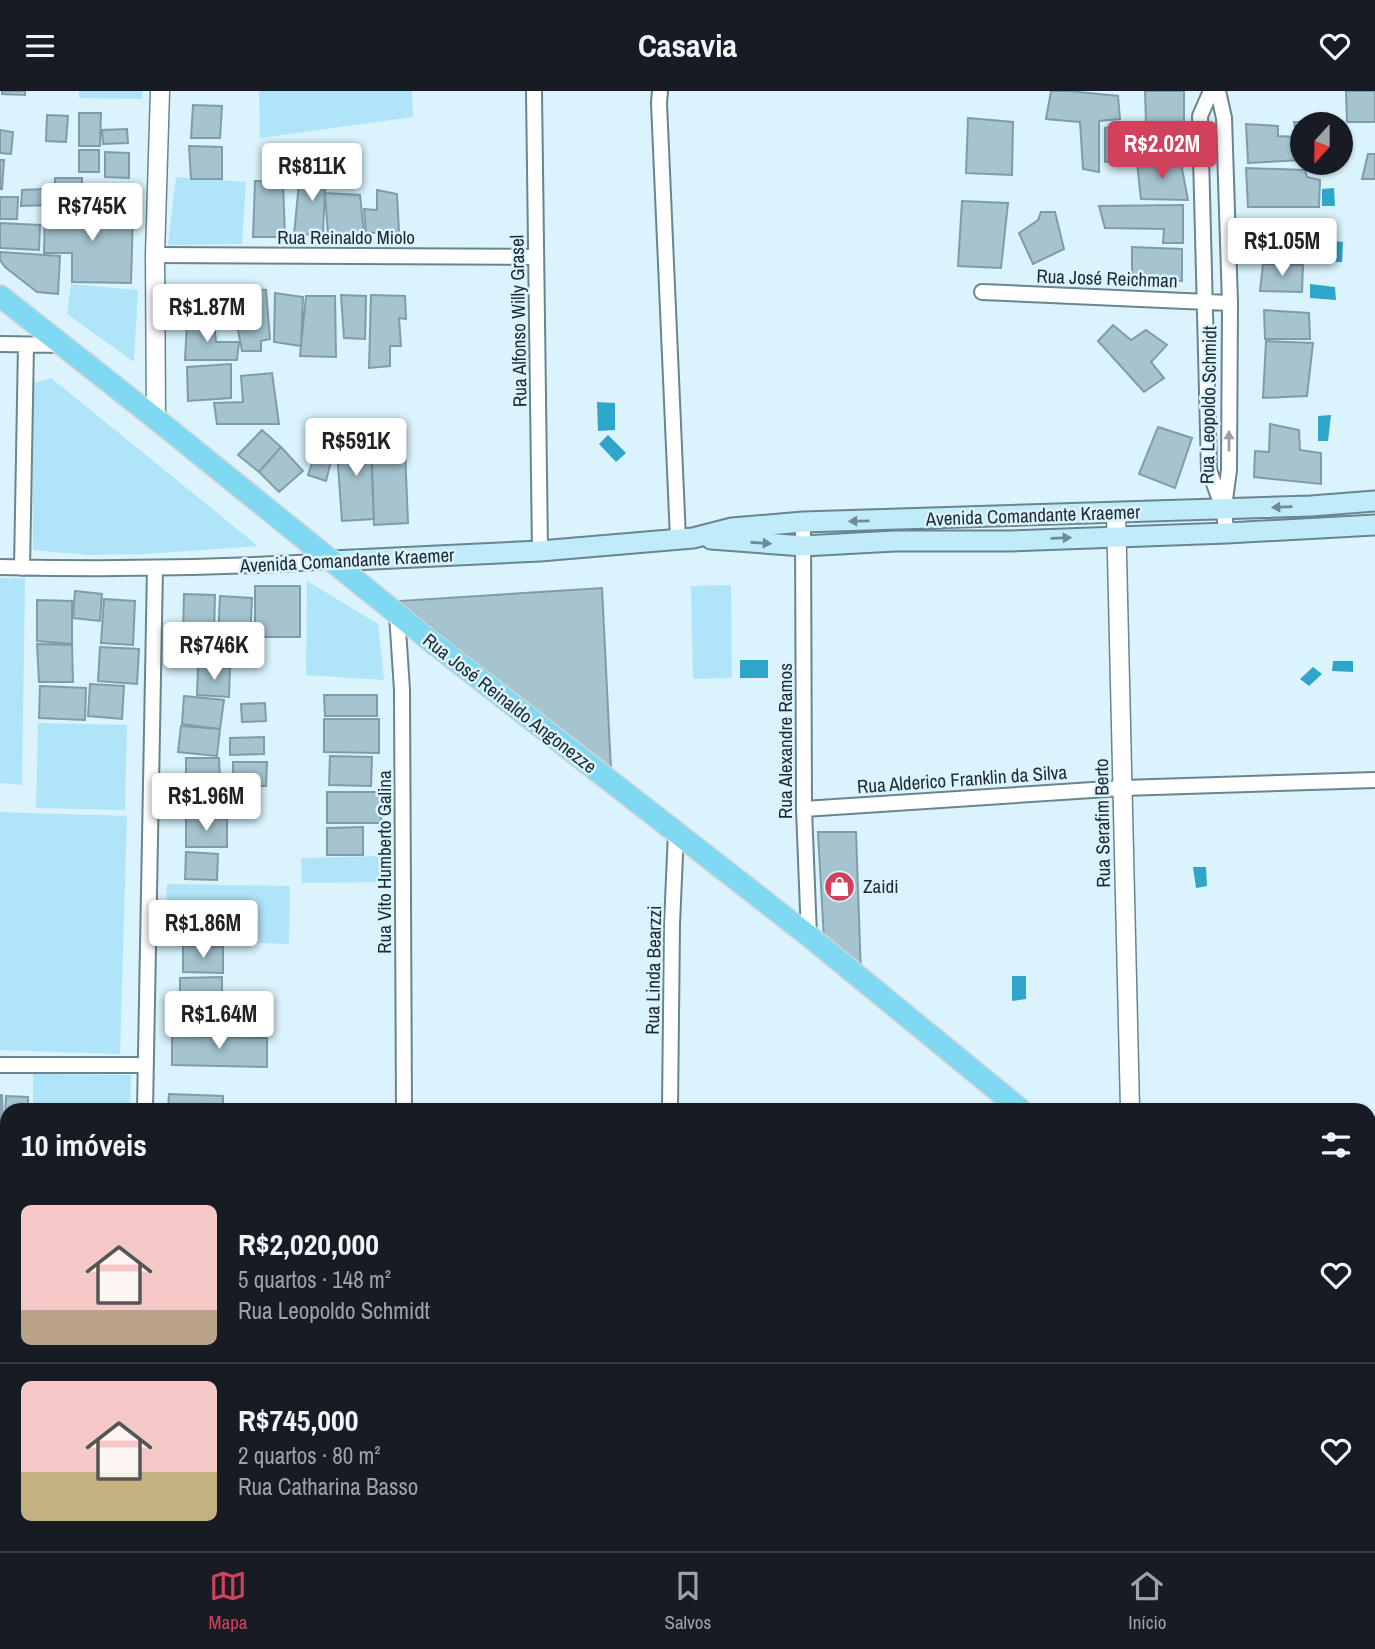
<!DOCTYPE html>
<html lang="pt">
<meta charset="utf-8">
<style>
body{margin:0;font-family:"Archivo Narrow",sans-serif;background:#20242c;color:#f1f3f6;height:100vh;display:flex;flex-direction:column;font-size:26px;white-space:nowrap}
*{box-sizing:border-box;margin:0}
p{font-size:23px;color:#9ea1a6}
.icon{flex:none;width:38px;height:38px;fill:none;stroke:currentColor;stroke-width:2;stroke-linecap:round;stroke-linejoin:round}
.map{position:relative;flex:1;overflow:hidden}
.sheet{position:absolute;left:0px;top:1012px;width:1376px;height:450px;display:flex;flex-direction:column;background:#171b24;border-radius:21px 21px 0 0;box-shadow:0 2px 5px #0004}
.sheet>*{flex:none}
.needle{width:46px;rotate:201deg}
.buttons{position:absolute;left:1290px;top:21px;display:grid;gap:14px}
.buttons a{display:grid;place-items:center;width:63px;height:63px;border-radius:50%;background:#171b24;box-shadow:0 2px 5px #0004;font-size:35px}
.price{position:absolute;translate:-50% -60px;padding:0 16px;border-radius:7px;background:#fff;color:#222;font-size:23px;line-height:46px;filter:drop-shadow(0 2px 4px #0008)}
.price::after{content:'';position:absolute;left:50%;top:42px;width:21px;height:16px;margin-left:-10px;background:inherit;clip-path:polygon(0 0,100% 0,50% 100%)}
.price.selected{background:#d1415c;color:#fff}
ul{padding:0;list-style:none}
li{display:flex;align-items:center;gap:21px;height:175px;padding:0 21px}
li+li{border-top:2px solid #363941}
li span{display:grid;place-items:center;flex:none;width:196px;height:140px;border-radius:10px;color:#555}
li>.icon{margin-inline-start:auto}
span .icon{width:84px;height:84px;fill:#fffc;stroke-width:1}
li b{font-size:30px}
h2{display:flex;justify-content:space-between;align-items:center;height:84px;padding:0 21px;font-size:30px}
header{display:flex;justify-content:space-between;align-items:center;height:91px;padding:0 21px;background:#171b24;font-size:32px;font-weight:800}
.dock{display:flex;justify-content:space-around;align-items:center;height:98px;border-top:2px solid #363941;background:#171b24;font-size:19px;color:#9ea1a6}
.dock a{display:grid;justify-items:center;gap:4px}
.dock .selected{color:#d1415c}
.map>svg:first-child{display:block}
.green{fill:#b0e4f8}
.water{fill:#30a5ca}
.building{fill:#a5c4d0;stroke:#7f9da8;stroke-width:2}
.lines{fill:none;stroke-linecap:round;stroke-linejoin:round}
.minor-casing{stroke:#688590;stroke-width:18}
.tertiary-casing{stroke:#688590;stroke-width:21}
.secondary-casing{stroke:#688590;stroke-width:23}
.primary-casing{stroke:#d2d4d5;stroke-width:24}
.minor{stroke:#fff;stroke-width:14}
.tertiary{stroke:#fff;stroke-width:18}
.secondary{stroke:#c0ecf9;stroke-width:19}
.primary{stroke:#80d9f2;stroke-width:21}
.oneway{fill:#9a9fa1}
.oneway2{fill:#6f8b94}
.labels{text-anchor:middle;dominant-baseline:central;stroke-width:5;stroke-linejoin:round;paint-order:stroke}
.street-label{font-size:19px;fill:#1e2a2f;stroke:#daf3fd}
.poi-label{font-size:19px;fill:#1e2a2f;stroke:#daf3fd;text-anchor:start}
</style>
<header><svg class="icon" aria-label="menu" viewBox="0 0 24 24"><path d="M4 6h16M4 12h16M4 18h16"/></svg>Casavia<svg class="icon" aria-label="heart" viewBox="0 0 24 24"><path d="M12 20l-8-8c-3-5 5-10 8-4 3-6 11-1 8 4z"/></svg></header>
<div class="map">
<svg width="1375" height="1460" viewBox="0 0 1375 1460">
<rect width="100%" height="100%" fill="#daf3fd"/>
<path class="green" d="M 79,0 L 142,0 L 142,8 L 79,7 Z
M 259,0 L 412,0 L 413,26 L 260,47 Z
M 176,86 L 246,91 L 242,153 L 168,154 Z
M 71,193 L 138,199 L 134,271 L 67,223 Z
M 51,287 L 258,455 L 145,463 L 88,464 L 33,459 L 32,293 Z
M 0,487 L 25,487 L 22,694 L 0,692 Z
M 307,490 L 378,533 L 384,589 L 306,584 Z
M 731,494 L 732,587 L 693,588 L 691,495 Z
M 38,632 L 127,634 L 125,719 L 36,717 Z
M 0,721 L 127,725 L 120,963 L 0,959 Z
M 382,765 L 382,791 L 302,792 L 301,767 Z
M 167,793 L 290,795 L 289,853 L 165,849 Z
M 33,983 L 131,984 L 130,1018 L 33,1018 Z"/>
<path class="water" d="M 330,59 L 347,59 L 346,81 L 329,80 Z
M 1334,97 L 1335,115 L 1322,115 L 1322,98 Z
M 1332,150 L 1343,151 L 1342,171 L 1332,171 Z
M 1310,193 L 1335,196 L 1336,209 L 1310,207 Z
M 597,311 L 615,312 L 615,339 L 598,340 Z
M 1331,324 L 1328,350 L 1318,350 L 1318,325 Z
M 608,344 L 626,362 L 616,371 L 599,353 Z
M 740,569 L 768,569 L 768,587 L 740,587 Z
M 1333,570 L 1353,570 L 1353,581 L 1332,580 Z
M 1313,576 L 1322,583 L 1309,595 L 1300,588 Z
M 1193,776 L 1206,776 L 1207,795 L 1196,797 Z
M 1012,885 L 1026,885 L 1026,908 L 1012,910 Z"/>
<path class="building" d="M 2,0 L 25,0 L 25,4 L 2,3 Z
M 1051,0 L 1069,0 L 1118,5 L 1120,28 L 1099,30 L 1099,81 L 1083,78 L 1080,31 L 1046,28 Z
M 1145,0 L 1184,0 L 1184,31 L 1146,32 Z
M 1346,0 L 1375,0 L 1375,31 L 1347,31 Z
M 193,14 L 222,15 L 220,47 L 191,47 Z
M 79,22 L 101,22 L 100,55 L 79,55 Z
M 47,24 L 68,25 L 66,51 L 46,50 Z
M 968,27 L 1013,31 L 1012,84 L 966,82 Z
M 1294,31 L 1317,32 L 1302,33 L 1302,69 L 1248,72 L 1246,33 L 1278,35 L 1278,45 L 1297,46 Z
M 1129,34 L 1127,48 L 1137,48 L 1142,67 L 1105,71 L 1105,37 Z
M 127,38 L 128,52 L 103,53 L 102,39 Z
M 0,39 L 13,41 L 11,63 L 0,62 Z
M 189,55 L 222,56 L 222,88 L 191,88 Z
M 79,59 L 99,59 L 99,81 L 79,81 Z
M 105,61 L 129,62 L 129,87 L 105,86 Z
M 1368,63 L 1375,63 L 1375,88 L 1362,88 Z
M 0,69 L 4,69 L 2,98 L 0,98 Z
M 326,72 L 323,143 L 294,144 L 299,92 L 309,94 L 311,75 Z
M 1137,72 L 1181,72 L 1188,109 L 1141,108 Z
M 1246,77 L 1305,79 L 1307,86 L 1320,89 L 1319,116 L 1248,116 Z
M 55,87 L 82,87 L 82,116 L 55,116 Z
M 255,90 L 283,91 L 285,146 L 253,146 Z
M 44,98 L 49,114 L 21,115 L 22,99 Z
M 377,99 L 397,103 L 399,141 L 366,142 L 364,118 L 377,119 Z
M 325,102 L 360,104 L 364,143 L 328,144 Z
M 0,106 L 18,106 L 17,128 L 0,128 Z
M 962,110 L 1008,112 L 1001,177 L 958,175 Z
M 1183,114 L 1183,152 L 1163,152 L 1164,138 L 1105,137 L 1099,115 Z
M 45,118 L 133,121 L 131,192 L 72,191 L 72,162 L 44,162 Z
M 1041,121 L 1055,121 L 1064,158 L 1033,173 L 1019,142 L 1038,129 Z
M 0,132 L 40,134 L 39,159 L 0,157 Z
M 1132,156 L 1182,158 L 1182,190 L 1132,187 Z
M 0,161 L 60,165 L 58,203 L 37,201 L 5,176 L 0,169 Z
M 1263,173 L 1303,174 L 1302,201 L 1260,200 Z
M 199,197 L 227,198 L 225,230 L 199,229 Z
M 242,198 L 266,199 L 270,248 L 261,250 L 261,260 L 242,260 L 235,224 L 243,224 Z
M 275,202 L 303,206 L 301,255 L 274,251 Z
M 341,204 L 366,205 L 365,248 L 344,247 Z
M 371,204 L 405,205 L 406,228 L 399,227 L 401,255 L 390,255 L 390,275 L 369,277 Z
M 306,205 L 335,205 L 336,266 L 300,265 Z
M 1264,219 L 1309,222 L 1310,248 L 1265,248 Z
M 187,230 L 214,231 L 216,251 L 239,251 L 237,269 L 185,269 Z
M 1113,234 L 1131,249 L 1146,239 L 1167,254 L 1151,271 L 1164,287 L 1144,301 L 1098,250 Z
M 1266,250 L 1313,252 L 1307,305 L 1263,307 Z
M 231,273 L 231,307 L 188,310 L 187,276 Z
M 272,282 L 279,333 L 217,333 L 214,312 L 243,311 L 241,285 Z
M 1270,333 L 1299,339 L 1300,359 L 1321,362 L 1321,393 L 1254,386 L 1255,360 L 1269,361 Z
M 404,334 L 408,432 L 374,434 L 370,336 Z
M 1158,336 L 1192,347 L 1175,397 L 1139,383 Z
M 262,339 L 281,356 L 259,381 L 238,364 Z
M 371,345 L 374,428 L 342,430 L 336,347 Z
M 281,356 L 303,380 L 279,401 L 259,381 Z
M 316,361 L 332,366 L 326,390 L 308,384 Z
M 255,495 L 300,495 L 300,546 L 255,546 Z
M 602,497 L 611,679 L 399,510 Z
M 75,500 L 102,503 L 100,530 L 73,527 Z
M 184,503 L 215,504 L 214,546 L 183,545 Z
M 220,505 L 252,507 L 250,552 L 218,550 Z
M 104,508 L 135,510 L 133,554 L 101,552 Z
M 37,509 L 72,510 L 72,553 L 37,550 Z
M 186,551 L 224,553 L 223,575 L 185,572 Z
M 37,553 L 72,554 L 73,591 L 39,591 Z
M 100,556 L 139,558 L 137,593 L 98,590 Z
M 198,576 L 230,577 L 229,606 L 197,604 Z
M 90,593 L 124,595 L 122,628 L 88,625 Z
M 40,595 L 86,597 L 85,629 L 39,627 Z
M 324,604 L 377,604 L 377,625 L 325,625 Z
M 184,605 L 224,609 L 220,638 L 182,633 Z
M 265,612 L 266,630 L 242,631 L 241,613 Z
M 324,628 L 379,628 L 379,662 L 324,661 Z
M 181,635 L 220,638 L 217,665 L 178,661 Z
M 264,646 L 264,663 L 230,664 L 230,647 Z
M 330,665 L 372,666 L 371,695 L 329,694 Z
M 186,667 L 219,667 L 220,690 L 186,691 Z
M 233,671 L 267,671 L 266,695 L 233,695 Z
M 230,694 L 231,722 L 183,724 L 182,696 Z
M 327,701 L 381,701 L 381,732 L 327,732 Z
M 186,727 L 227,728 L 227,756 L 186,756 Z
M 363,736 L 363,764 L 327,764 L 327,737 Z
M 818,741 L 856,741 L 861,884 L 824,849 Z
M 186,761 L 218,763 L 217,789 L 185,788 Z
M 183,855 L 223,856 L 223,882 L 183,881 Z
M 222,886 L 222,915 L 180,915 L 180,887 Z
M 172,945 L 267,947 L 267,976 L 172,974 Z
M 169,1003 L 223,1005 L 223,1018 L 168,1018 Z
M 0,1004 L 2,1004 L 3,1029 L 0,1029 Z
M 6,1005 L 28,1006 L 28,1018 L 7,1018 L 7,1030 L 5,1030 Z"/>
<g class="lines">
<defs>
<path id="minor" d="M 534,0 L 540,460
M 660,0 L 659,12 L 678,448
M 1211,0 L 1200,25 L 1209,379 L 1223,417 L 1227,442
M 1218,0 L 1224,27 L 1230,212 L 1229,379 L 1224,416
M 155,164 L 536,166
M 982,201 L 1230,212
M 0,253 L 62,254
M 803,431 L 804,718 L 809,845
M 0,476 C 111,479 222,477 332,470
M 22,477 L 26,254
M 397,523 L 402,599 L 404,1018
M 804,718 L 1123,697 L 1375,689
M 0,974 L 146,974
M 145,1018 L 155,477
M 670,1018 L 672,833 L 676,741
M 1368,1123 L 1375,1111
M 1368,1253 L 1375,1253
M 0,1358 L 7,1358
M 363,1454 L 373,1460
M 1239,1454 L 1239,1460
M 660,1460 L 660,1454"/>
<path id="tertiary" d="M 156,328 L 155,164 L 160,0
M 1116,421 L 1130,1018"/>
<path id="secondary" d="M 711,448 L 803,455 L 895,450 L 1010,450 L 1227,442 L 1375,434
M 332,470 L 540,460 L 693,447 L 732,437 L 803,431 L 1311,415 L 1375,410"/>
<path id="primary" d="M 0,205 L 156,328 L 437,555 L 809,845 L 1020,1018
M 1368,1297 L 1375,1303"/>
</defs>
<use href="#minor" class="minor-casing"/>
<use href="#tertiary" class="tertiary-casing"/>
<use href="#secondary" class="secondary-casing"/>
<use href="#primary" class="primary-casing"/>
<use href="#minor" class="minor"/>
<use href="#tertiary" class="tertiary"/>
<use href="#secondary" class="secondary"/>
<use href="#primary" class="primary"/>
</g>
<defs><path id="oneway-solid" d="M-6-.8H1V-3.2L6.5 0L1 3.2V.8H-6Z" transform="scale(1.75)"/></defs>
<use class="oneway" href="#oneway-solid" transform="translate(1229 350) rotate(-90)"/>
<g class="oneway2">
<use href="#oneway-solid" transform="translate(1282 416) rotate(178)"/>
<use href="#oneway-solid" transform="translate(859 430) rotate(179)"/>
<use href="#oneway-solid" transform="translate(1061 447) rotate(-2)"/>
<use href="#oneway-solid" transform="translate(761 452) rotate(4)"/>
</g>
<defs>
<symbol id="shop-disc" viewBox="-11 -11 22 22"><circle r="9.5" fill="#d1415c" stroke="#daf3fd"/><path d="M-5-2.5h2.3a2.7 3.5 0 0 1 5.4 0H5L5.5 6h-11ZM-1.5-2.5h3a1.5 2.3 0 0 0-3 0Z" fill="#fff"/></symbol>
</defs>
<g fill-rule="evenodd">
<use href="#shop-disc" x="822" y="778" width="35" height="35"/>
</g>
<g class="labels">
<g class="street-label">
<text x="346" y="146">Rua Reinaldo Miolo</text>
<text transform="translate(1107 187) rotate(2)">Rua José Reichman</text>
<text transform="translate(518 230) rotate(-91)">Rua Alfonso Willy Grasel</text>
<text transform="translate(1208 314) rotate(-89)">Rua Leopoldo Schmidt</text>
<text transform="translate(1033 424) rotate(-2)">Avenida Comandante Kraemer</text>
<text transform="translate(347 469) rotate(-3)">Avenida Comandante Kraemer</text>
<text transform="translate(510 612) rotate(38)">Rua José Reinaldo Angonezze</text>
<text transform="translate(785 650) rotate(-90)">Rua Alexandre Ramos</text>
<text transform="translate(962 688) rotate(-4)">Rua Alderico Franklin da Silva</text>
<text transform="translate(1102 732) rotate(-91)">Rua Serafim Berto</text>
<text transform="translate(384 771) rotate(-90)">Rua Vito Humberto Galina</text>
<text transform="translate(653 879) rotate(-89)">Rua Linda Bearzzi</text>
</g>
<g class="poi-label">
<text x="863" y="795">Zaidi</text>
</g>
</g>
</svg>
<div class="buttons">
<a><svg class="needle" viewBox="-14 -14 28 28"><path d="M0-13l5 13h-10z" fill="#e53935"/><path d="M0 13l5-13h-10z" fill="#9ea1a6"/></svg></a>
</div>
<b class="price selected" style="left:1162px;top:90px">R$2.02M</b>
<b class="price" style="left:312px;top:112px">R$811K</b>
<b class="price" style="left:92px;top:152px">R$745K</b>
<b class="price" style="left:1282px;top:187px">R$1.05M</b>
<b class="price" style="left:207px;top:253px">R$1.87M</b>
<b class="price" style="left:356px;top:387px">R$591K</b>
<b class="price" style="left:214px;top:591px">R$746K</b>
<b class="price" style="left:206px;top:742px">R$1.96M</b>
<b class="price" style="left:203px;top:869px">R$1.86M</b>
<b class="price" style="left:219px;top:960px">R$1.64M</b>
<section class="sheet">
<h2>10 imóveis<svg class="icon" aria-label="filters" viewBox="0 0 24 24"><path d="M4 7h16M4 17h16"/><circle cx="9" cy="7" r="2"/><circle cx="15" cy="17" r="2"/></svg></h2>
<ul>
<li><span style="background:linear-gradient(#f6c9c9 75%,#b9a48a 0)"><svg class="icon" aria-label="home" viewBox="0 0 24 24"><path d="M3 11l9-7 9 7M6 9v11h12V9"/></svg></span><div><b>R$2,020,000</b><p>5 quartos · 148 m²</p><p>Rua Leopoldo Schmidt</p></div><svg class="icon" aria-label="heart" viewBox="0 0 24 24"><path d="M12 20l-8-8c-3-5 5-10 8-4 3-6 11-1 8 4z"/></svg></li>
<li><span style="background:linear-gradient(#f6c9c9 65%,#c2b280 0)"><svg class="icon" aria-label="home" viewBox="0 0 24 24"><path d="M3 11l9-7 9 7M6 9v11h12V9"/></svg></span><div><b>R$745,000</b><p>2 quartos · 80 m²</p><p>Rua Catharina Basso</p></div><svg class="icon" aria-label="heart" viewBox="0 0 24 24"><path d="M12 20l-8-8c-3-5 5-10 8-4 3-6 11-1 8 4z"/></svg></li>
</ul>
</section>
</div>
<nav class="dock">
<a class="selected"><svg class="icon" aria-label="map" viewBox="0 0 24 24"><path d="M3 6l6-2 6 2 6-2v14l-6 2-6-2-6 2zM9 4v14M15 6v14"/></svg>Mapa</a>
<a><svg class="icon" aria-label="saved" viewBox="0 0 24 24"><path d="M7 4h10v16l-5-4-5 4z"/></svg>Salvos</a>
<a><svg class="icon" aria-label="home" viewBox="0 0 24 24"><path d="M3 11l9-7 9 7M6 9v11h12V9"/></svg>Início</a>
</nav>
